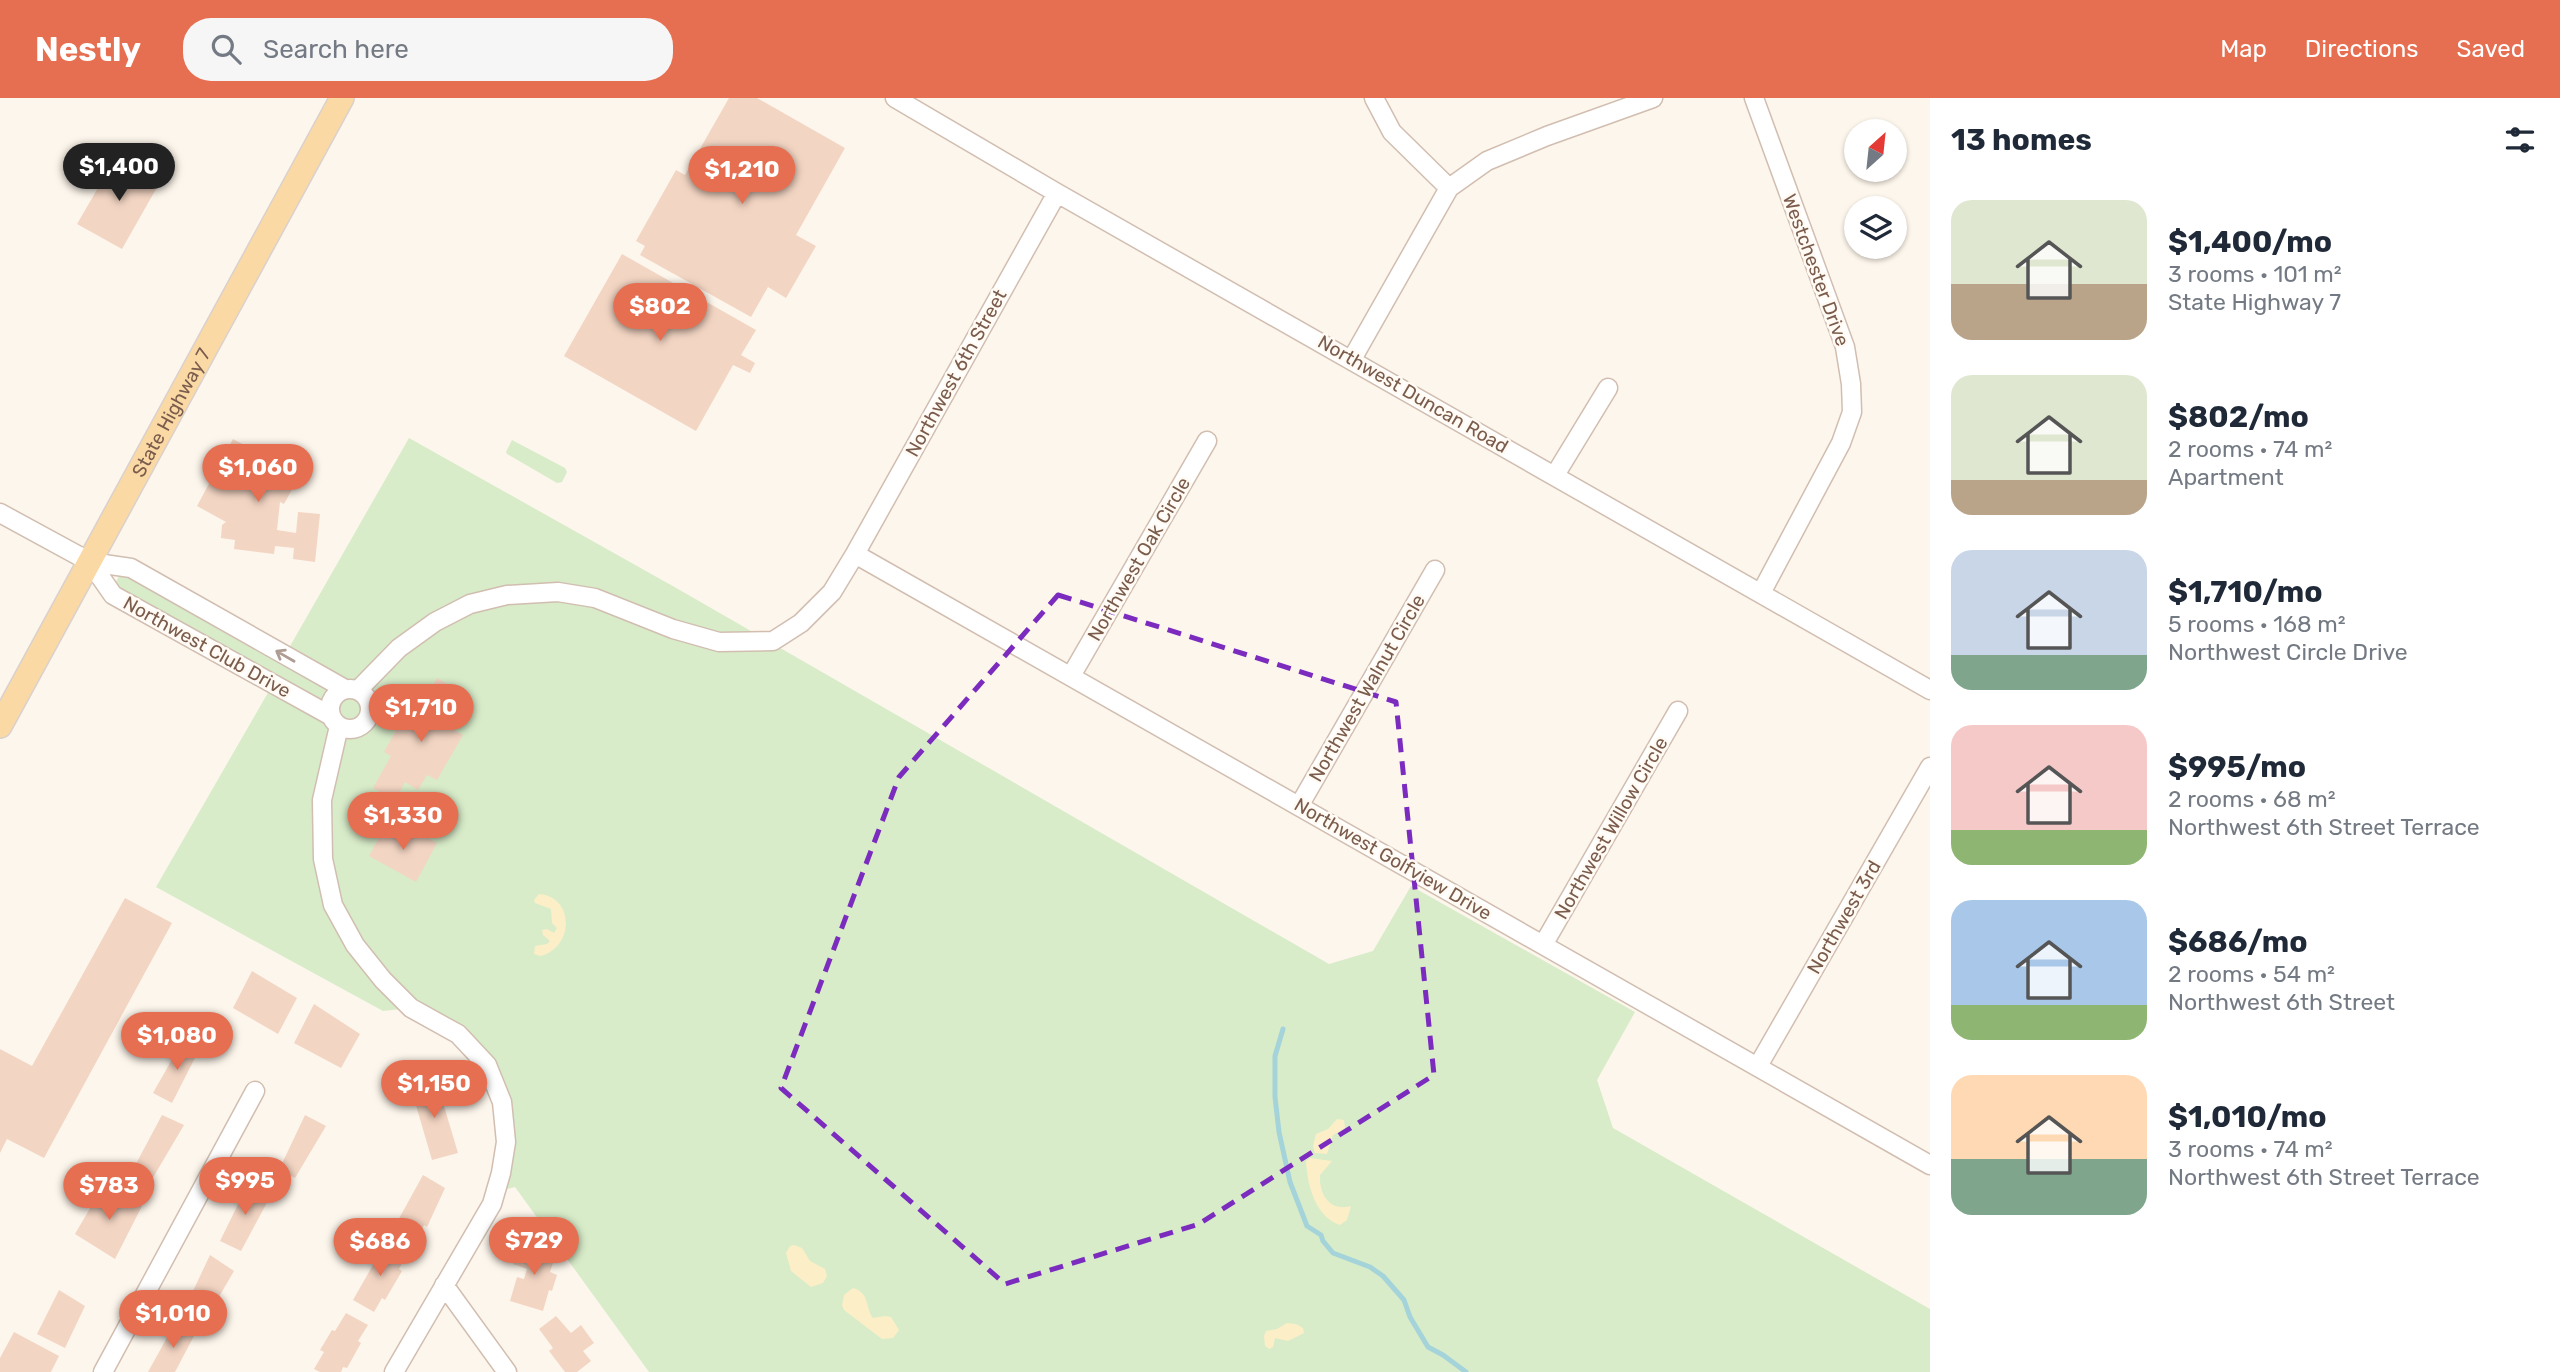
<!DOCTYPE html>
<meta charset="utf-8">
<style>
body{margin:0;font-family:Rubik,sans-serif;background:#f6f6f7;color:#1f2937;height:100vh;display:flex;flex-direction:column;font-size:26px;white-space:nowrap}
*{box-sizing:border-box;margin:0}
p{font-size:23px;color:#747a83}
.icon{flex:none;width:38px;height:38px;fill:none;stroke:currentColor;stroke-width:2;stroke-linecap:round;stroke-linejoin:round}
.map{position:relative;flex:1;overflow:hidden}
.side{display:flex;flex-direction:column;background:#fff;width:630px}
.side>*{flex:none}
.needle{width:46px;rotate:27deg}
.tools{position:absolute;left:1844px;top:21px;display:grid;gap:14px}
.tools a{display:grid;place-items:center;width:63px;height:63px;border-radius:50%;background:#fff;box-shadow:0 2px 5px #0004;font-size:35px}
.price{position:absolute;translate:-50% -60px;padding:0 16px;border-radius:24px;background:#e76f51;color:#fff;font-size:23px;line-height:46px;filter:drop-shadow(0 2px 4px #0008)}
.price::after{content:'';position:absolute;left:50%;top:42px;width:21px;height:16px;margin-left:-10px;background:inherit;clip-path:polygon(0 0,100% 0,50% 100%)}
.price.selected{background:#222;color:#fff}
ul{padding:0;list-style:none}
li{display:flex;align-items:center;gap:21px;height:175px;padding:0 21px}
li span{display:grid;place-items:center;flex:none;width:196px;height:140px;border-radius:21px;color:#555}
li>.icon{margin-inline-start:auto}
span .icon{width:84px;height:84px;fill:#fffc;stroke-width:1}
li b{font-size:30px}
h2{display:flex;justify-content:space-between;align-items:center;height:84px;padding:0 21px;font-size:30px}
header{display:flex;align-items:center;gap:42px;box-sizing:border-box;height:98px;padding:0 35px;background:#e76f51;color:#fff}
header strong{font-size:33px}
nav{display:flex;gap:38px;margin-inline-start:auto;font-size:24px}
.search{width:490px;height:63px;background:#f6f6f7;display:flex;align-items:center;gap:18px;box-sizing:border-box;padding:0 24px;border-radius:28px;color:#747a83;font-size:26px}
main{display:flex;flex:1;min-height:0}
.map>svg:first-child{display:block}
.green{fill:#d8ecc9}
.sand{fill:#fcefc7}
.lines{fill:none;stroke-linecap:round;stroke-linejoin:round}
.stream{stroke:#a5d3da;stroke-width:5}
.building{fill:#f3d5c3}
.minor-casing{stroke:#d1beb0;stroke-width:21}
.major-casing{stroke:#dad1cd;stroke-width:26}
.minor{stroke:#fff;stroke-width:18}
.major{stroke:#fbd9a5;stroke-width:23}
.oneway{stroke:#af9d94}
.marked{fill:none;stroke:#7b2cbf;stroke-width:5;stroke-dasharray:14 9;stroke-linejoin:round}
.labels{text-anchor:middle;dominant-baseline:central;stroke-width:5;stroke-linejoin:round;paint-order:stroke}
.street-label{font-size:19px;fill:#7a5c4d;stroke:#fffaf3}
</style>
<header>
<strong>Nestly</strong>
<div class="search"><svg class="icon" aria-label="search" viewBox="0 0 24 24"><circle cx="10" cy="10" r="6"/><path d="M15 15l6 6"/></svg>Search here</div>
<nav><a>Map</a><a>Directions</a><a>Saved</a></nav>
</header>
<main>
<div class="map">
<svg width="1930" height="1274" viewBox="0 0 1930 1274">
<rect width="100%" height="100%" fill="#fdf6ec"/>
<path class="green" d="M 409,340 L 678,491 L 1329,866 L 1373,853 L 1411,788 L 1635,914 L 1597,982 L 1613,1030 L 1930,1211 L 1930,1274 L 649,1274 L 515,1089 L 496,1094 L 506,1044 L 487,967 L 411,910 L 383,913 L 156,789 L 273,586 L 106,502 L 124,469 L 285,557 Z
M 512,342 L 565,370 L 567,374 L 562,384 L 557,385 L 507,356 L 506,354 Z"/>
<path class="sand" d="M 539,796 C 575,799 574,849 541,858 L 534,856 L 535,848 L 547,846 L 550,843 L 543,837 L 542,832 L 547,831 L 554,835 L 557,830 L 552,825 L 551,811 L 535,805 L 534,802 Z
M 1337,1021 L 1344,1022 L 1345,1030 L 1333,1037 L 1327,1056 L 1315,1055 L 1313,1048 L 1316,1036 L 1328,1031 Z
M 1310,1060 L 1332,1063 L 1320,1077 C 1319,1096 1329,1114 1351,1108 L 1347,1122 L 1340,1127 C 1316,1119 1307,1088 1306,1063 Z
M 794,1147 L 802,1150 L 810,1163 L 825,1171 L 827,1178 L 823,1185 L 811,1189 L 791,1173 L 786,1155 L 790,1148 Z
M 853,1190 C 870,1195 865,1209 873,1220 L 885,1218 L 891,1219 L 899,1232 L 893,1240 L 882,1241 L 844,1212 L 842,1207 L 844,1197 Z
M 1287,1225 L 1296,1226 L 1303,1230 L 1304,1235 L 1288,1243 L 1275,1240 L 1273,1249 L 1269,1251 L 1265,1248 L 1264,1238 L 1266,1233 L 1277,1231 Z"/>
<g class="lines">
<path class="stream" d="M 1283,931 L 1275,958 L 1275,999 L 1279,1034 L 1290,1084 L 1307,1128 L 1321,1137 L 1323,1143 L 1333,1155 L 1370,1169 L 1383,1178 L 1404,1202 L 1410,1219 L 1428,1249 L 1443,1257 L 1466,1274"/>
</g>
<path class="building" d="M 729,0 L 757,0 L 845,50 L 796,137 L 816,148 L 786,200 L 768,189 L 751,219 L 640,157 L 645,148 L 636,143 L 676,72 L 685,77 Z
M 116,59 L 160,84 L 122,151 L 77,126 Z
M 622,156 L 756,232 L 741,257 L 755,265 L 750,275 L 733,267 L 696,333 L 564,258 Z
M 233,341 L 300,377 L 284,406 L 280,404 L 277,432 L 296,435 L 298,414 L 320,416 L 315,464 L 293,461 L 294,450 L 275,448 L 274,456 L 234,451 L 235,442 L 221,440 L 222,427 L 226,424 L 197,408 L 212,380 L 215,382 L 222,370 L 218,368 Z
M 437,580 L 459,593 L 441,625 L 463,637 L 437,682 L 427,677 L 418,692 L 405,684 L 395,703 L 373,690 L 391,658 L 384,654 L 403,620 L 412,625 Z
M 391,726 L 417,740 L 420,736 L 437,745 L 416,784 L 369,758 L 384,730 L 388,732 Z
M 125,800 L 172,825 L 44,1060 L 7,1041 L 0,1055 L 0,951 L 32,968 Z
M 252,873 L 297,900 L 278,936 L 233,910 Z
M 314,906 L 360,936 L 341,970 L 294,945 Z
M 183,942 L 200,950 L 172,1005 L 153,995 Z
M 433,981 L 438,999 L 441,998 L 458,1055 L 432,1062 L 410,987 Z
M 162,1017 L 184,1027 L 148,1088 L 130,1077 Z
M 305,1017 L 326,1028 L 295,1080 L 279,1072 Z
M 423,1077 L 445,1090 L 427,1129 L 424,1127 L 413,1148 L 391,1135 Z
M 249,1084 L 271,1097 L 241,1153 L 220,1143 Z
M 103,1088 L 142,1108 L 115,1161 L 75,1136 Z
M 520,1145 L 556,1156 L 550,1174 L 557,1177 L 552,1193 L 549,1192 L 543,1213 L 510,1203 L 517,1179 L 524,1181 L 527,1171 L 513,1166 Z
M 385,1146 L 406,1158 L 399,1171 L 402,1173 L 385,1202 L 382,1200 L 374,1214 L 353,1202 Z
M 210,1157 L 234,1173 L 206,1221 L 184,1212 Z
M 59,1192 L 85,1208 L 65,1250 L 37,1236 Z
M 346,1215 L 368,1227 L 358,1243 L 361,1245 L 347,1270 L 343,1269 L 341,1274 L 320,1274 L 314,1271 L 324,1254 L 320,1252 L 332,1232 L 335,1233 Z
M 556,1218 L 571,1235 L 581,1227 L 594,1245 L 583,1253 L 591,1263 L 577,1274 L 565,1274 L 549,1253 L 553,1250 L 539,1231 Z
M 175,1225 L 195,1236 L 175,1274 L 148,1274 Z
M 14,1234 L 59,1258 L 51,1274 L 0,1274 L 0,1260 Z"/>
<g class="lines">
<defs>
<path id="minor" d="M 895,0 L 1057,95 L 1930,592
M 1374,0 L 1392,34 L 1449,90
M 1754,0 L 1845,249 L 1851,286 L 1852,314 L 1841,345 L 1761,495
M 1352,261 L 1449,90 L 1487,63 L 1547,38 L 1653,0
M 1555,377 L 1608,290
M 0,415 L 90,464 L 131,470 L 345,591
M 855,456 L 1930,1067
M 90,464 L 113,497 L 331,618
M 1071,578 L 1207,343
M330 611a20 20 0 1 1 40 0a20 20 0 1 1-40 0Z
M 358,592 L 399,550 L 435,524 L 470,506 L 507,497 L 558,494 L 595,500 L 673,531 L 719,544 L 773,543 L 801,525 L 832,494 L 855,456 L 1057,95
M 339,628 L 322,702 L 323,761 L 333,807 L 355,847 L 383,882 L 411,910 L 458,936 L 487,967 L 502,1004 L 506,1044 L 501,1075 L 492,1106 L 394,1274
M 1299,708 L 1435,472
M 1543,847 L 1678,613
M 1758,968 L 1930,669
M 444,1187 L 507,1274
M 103,1274 L 255,993"/>
<g id="major">
<path id="s1" d="M 0,628 L 342,0"/>
</g>
</defs>
<use href="#minor" class="minor-casing"/>
<use href="#major" class="major-casing"/>
<use href="#minor" class="minor"/>
<use href="#major" class="major"/>
</g>
<defs><path id="oneway-shaft" d="M-6 0H5M1.5-3L5.5 0L1.5 3" fill="none" stroke-width="1.6" stroke-linecap="round" stroke-linejoin="round" transform="scale(1.75)"/></defs>
<use class="oneway" href="#oneway-shaft" transform="translate(285 558) rotate(-150)"/>
<path class="marked" d="M 1058,497 L 1396,604 L 1434,977 L 1199,1126 L 1005,1186 L 781,990 L 899,679 Z"/>
<g class="labels">
<g class="street-label">
<text transform="translate(1816 172) rotate(70)">Westchester Drive</text>
<text transform="translate(956 275) rotate(-61)">Northwest 6th Street</text>
<text transform="translate(1413 296) rotate(30)">Northwest Duncan Road</text>
<text stroke="none"><textPath href="#s1" startOffset="357">State Highway 7</textPath></text>
<text transform="translate(1139 461) rotate(-60)">Northwest Oak Circle</text>
<text transform="translate(207 549) rotate(29)">Northwest Club Drive</text>
<text transform="translate(1367 590) rotate(-60)">Northwest Walnut Circle</text>
<text transform="translate(1611 730) rotate(-60)">Northwest Willow Circle</text>
<text transform="translate(1393 761) rotate(30)">Northwest Golfview Drive</text>
<text transform="translate(1844 819) rotate(-60)">Northwest 3rd</text>
</g>
</g>
</svg>
<div class="tools">
<a><svg class="needle" viewBox="-14 -14 28 28"><path d="M0-13l5 13h-10z" fill="#e53935"/><path d="M0 13l5-13h-10z" fill="#747a83"/></svg></a>
<a><svg class="icon" aria-label="layers" viewBox="0 0 24 24"><path d="M12 4l9 5-9 5-9-5zM3 14l9 5 9-5"/></svg></a>
</div>
<b class="price selected" style="left:119px;top:105px">$1,400</b>
<b class="price" style="left:742px;top:108px">$1,210</b>
<b class="price" style="left:660px;top:245px">$802</b>
<b class="price" style="left:258px;top:406px">$1,060</b>
<b class="price" style="left:421px;top:646px">$1,710</b>
<b class="price" style="left:403px;top:754px">$1,330</b>
<b class="price" style="left:177px;top:974px">$1,080</b>
<b class="price" style="left:434px;top:1022px">$1,150</b>
<b class="price" style="left:245px;top:1119px">$995</b>
<b class="price" style="left:109px;top:1124px">$783</b>
<b class="price" style="left:534px;top:1179px">$729</b>
<b class="price" style="left:380px;top:1180px">$686</b>
<b class="price" style="left:173px;top:1252px">$1,010</b>
</div>
<section class="side">
<h2>13 homes<svg class="icon" aria-label="filters" viewBox="0 0 24 24"><path d="M4 7h16M4 17h16"/><circle cx="9" cy="7" r="2"/><circle cx="15" cy="17" r="2"/></svg></h2>
<ul>
<li><span style="background:linear-gradient(#dfe7d0 60%,#b9a48a 0)"><svg class="icon" aria-label="home" viewBox="0 0 24 24"><path d="M3 11l9-7 9 7M6 9v11h12V9"/></svg></span><div><b>$1,400/mo</b><p>3 rooms · 101 m²</p><p>State Highway 7</p></div></li>
<li><span style="background:linear-gradient(#dfe7d0 75%,#b9a48a 0)"><svg class="icon" aria-label="home" viewBox="0 0 24 24"><path d="M3 11l9-7 9 7M6 9v11h12V9"/></svg></span><div><b>$802/mo</b><p>2 rooms · 74 m²</p><p>Apartment</p></div></li>
<li><span style="background:linear-gradient(#c9d6e8 75%,#7fa58c 0)"><svg class="icon" aria-label="home" viewBox="0 0 24 24"><path d="M3 11l9-7 9 7M6 9v11h12V9"/></svg></span><div><b>$1,710/mo</b><p>5 rooms · 168 m²</p><p>Northwest Circle Drive</p></div></li>
<li><span style="background:linear-gradient(#f6c9c9 75%,#8fb573 0)"><svg class="icon" aria-label="home" viewBox="0 0 24 24"><path d="M3 11l9-7 9 7M6 9v11h12V9"/></svg></span><div><b>$995/mo</b><p>2 rooms · 68 m²</p><p>Northwest 6th Street Terrace</p></div></li>
<li><span style="background:linear-gradient(#a9c7e8 75%,#8fb573 0)"><svg class="icon" aria-label="home" viewBox="0 0 24 24"><path d="M3 11l9-7 9 7M6 9v11h12V9"/></svg></span><div><b>$686/mo</b><p>2 rooms · 54 m²</p><p>Northwest 6th Street</p></div></li>
<li><span style="background:linear-gradient(#ffd9b3 60%,#7fa58c 0)"><svg class="icon" aria-label="home" viewBox="0 0 24 24"><path d="M3 11l9-7 9 7M6 9v11h12V9"/></svg></span><div><b>$1,010/mo</b><p>3 rooms · 74 m²</p><p>Northwest 6th Street Terrace</p></div></li>
</ul>
</section>
</main>
